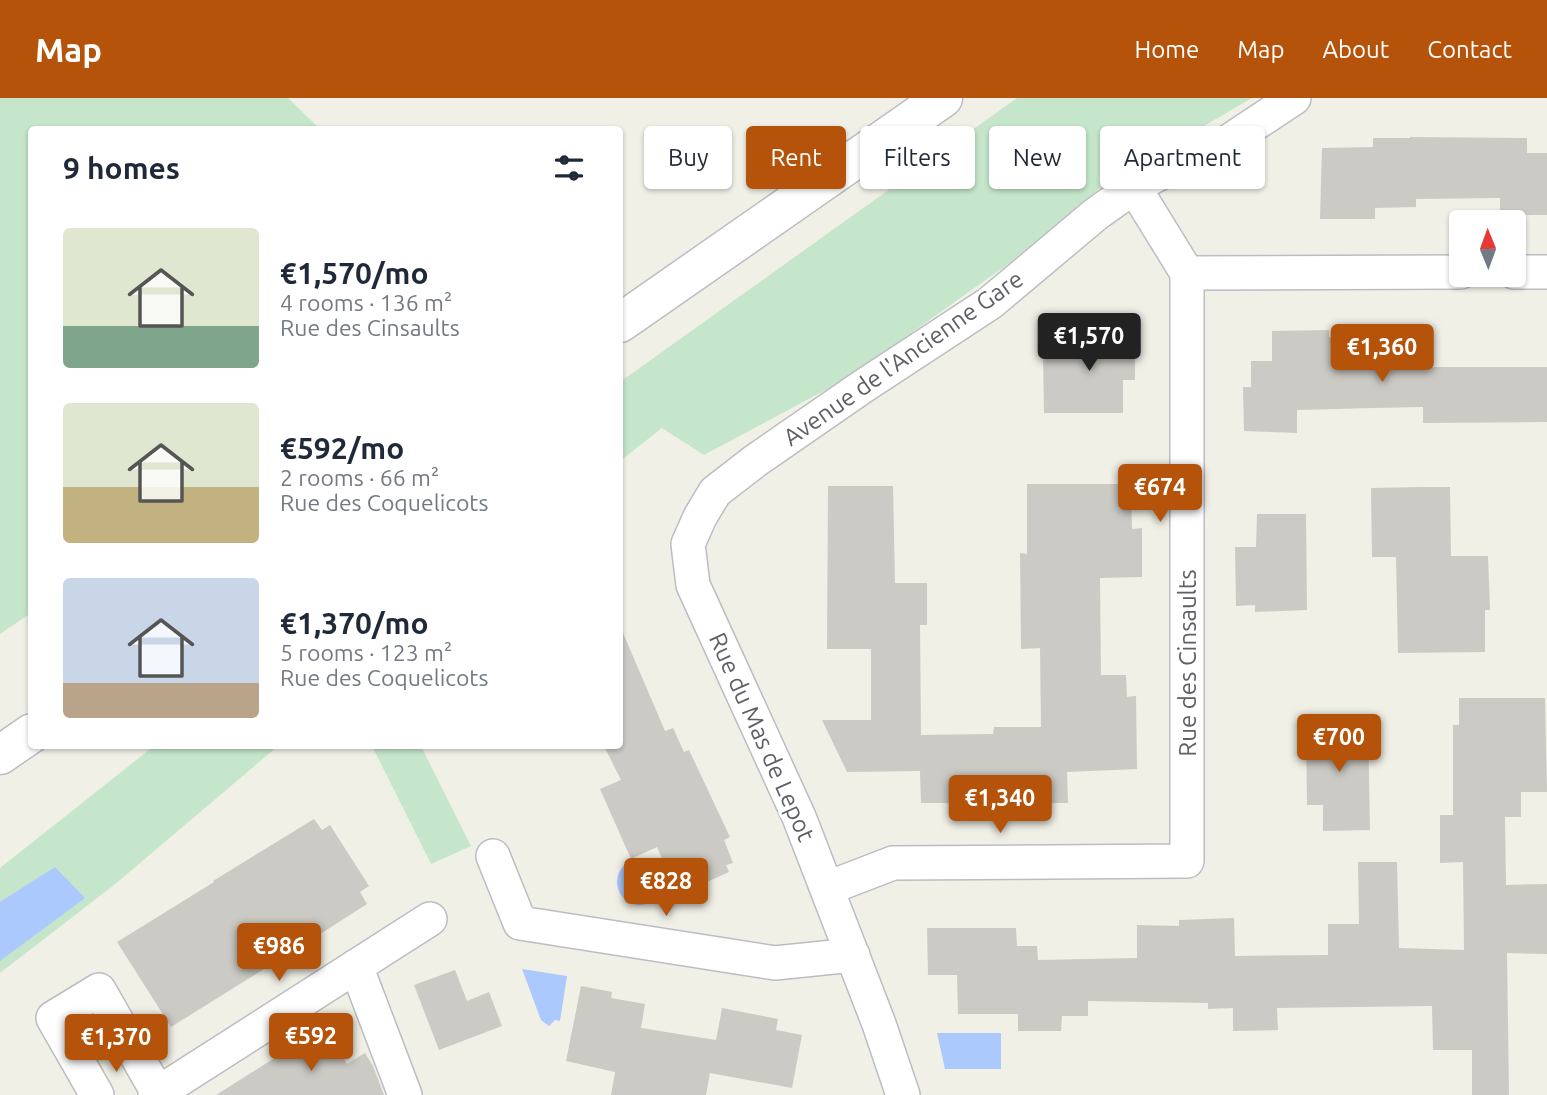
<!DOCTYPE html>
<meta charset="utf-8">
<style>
body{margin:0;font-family:Ubuntu,sans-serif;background:#f6f6f7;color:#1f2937;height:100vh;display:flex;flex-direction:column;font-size:26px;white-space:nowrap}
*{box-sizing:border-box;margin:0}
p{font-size:23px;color:#747a83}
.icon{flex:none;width:38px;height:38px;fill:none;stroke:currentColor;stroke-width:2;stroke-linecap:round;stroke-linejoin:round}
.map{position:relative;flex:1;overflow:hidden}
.sheet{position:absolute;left:28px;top:28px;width:595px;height:623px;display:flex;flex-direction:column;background:#fff;border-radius:7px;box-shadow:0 2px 5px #0004}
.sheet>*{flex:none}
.top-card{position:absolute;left:644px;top:28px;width:665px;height:63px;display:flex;gap:14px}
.needle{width:46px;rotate:359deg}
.tools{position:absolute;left:1449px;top:112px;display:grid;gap:14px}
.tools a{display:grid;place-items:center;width:77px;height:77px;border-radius:7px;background:#fff;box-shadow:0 2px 5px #0004;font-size:35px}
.price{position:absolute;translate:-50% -60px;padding:0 16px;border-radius:7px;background:#b45309;color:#fff;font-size:23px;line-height:46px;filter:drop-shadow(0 2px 4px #0008)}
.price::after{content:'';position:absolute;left:50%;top:42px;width:21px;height:16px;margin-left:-10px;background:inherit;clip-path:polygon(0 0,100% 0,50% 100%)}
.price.active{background:#222;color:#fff}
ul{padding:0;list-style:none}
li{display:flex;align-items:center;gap:21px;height:175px;padding:0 35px}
li span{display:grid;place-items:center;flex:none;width:196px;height:140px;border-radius:7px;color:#555}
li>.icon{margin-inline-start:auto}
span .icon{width:84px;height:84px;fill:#fffc;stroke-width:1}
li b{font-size:30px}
h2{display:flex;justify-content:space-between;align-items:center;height:84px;padding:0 35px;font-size:30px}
.pill{padding:0 24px;border-radius:7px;background:#fff;box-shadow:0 2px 5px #0004;font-size:24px;line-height:63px}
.pill.active{background:#b45309;color:#fff}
header{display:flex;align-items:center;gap:42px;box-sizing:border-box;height:98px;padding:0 35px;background:#b45309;color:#fff}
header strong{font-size:33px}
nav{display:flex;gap:38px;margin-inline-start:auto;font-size:24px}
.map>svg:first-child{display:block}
.green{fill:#c5e6cb}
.water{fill:#abc9fc}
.building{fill:#cccac4}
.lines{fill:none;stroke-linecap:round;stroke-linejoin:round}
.street-casing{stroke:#bbbdc2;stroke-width:36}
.secondary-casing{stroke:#bcbdc4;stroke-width:41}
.street{stroke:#fff;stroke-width:33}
.secondary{stroke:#fff;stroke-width:38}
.labels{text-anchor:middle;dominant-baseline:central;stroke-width:6;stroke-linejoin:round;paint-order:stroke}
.street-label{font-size:24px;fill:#5e6066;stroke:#fff}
</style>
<header>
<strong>Map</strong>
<nav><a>Home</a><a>Map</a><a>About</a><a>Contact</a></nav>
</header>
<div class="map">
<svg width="1547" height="997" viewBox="0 0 1547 997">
<rect width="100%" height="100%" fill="#f0f0e7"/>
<path class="green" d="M 0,0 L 288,0 L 320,31 L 32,32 L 31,515 L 0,536 Z
M 1017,0 L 1252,0 L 1106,85 L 1008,166 L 848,280 L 704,357 L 662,330 L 620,363 L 620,284 Z
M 154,648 L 278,648 L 114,787 L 0,875 L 0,770 Z
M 372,648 L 421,648 L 471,748 L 431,766 Z"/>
<path class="water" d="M617 784a23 23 0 1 1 46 0a23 23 0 1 1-46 0Z
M 55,769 L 85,800 L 0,863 L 0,804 Z
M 522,871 L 567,878 L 560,923 L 555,922 L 549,928 L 541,922 Z
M 937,935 L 1001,935 L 1001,971 L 945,971 Z"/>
<path class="building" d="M 1410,39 L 1527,40 L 1527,55 L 1547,55 L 1547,117 L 1500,117 L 1500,100 L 1416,101 L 1416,109 L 1375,110 L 1375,121 L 1320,121 L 1322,50 L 1373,49 L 1373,40 L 1410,40 Z
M 1329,232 L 1329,239 L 1397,239 L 1398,269 L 1547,269 L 1547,324 L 1423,325 L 1423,309 L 1374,310 L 1297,312 L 1297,335 L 1244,333 L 1243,289 L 1251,289 L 1251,263 L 1272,263 L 1272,233 Z
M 1058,236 L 1135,236 L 1135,282 L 1123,282 L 1123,315 L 1044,315 L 1043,258 L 1059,257 Z
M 1027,386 L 1131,386 L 1132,431 L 1142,430 L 1142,479 L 1100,480 L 1101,577 L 1126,577 L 1127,599 L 1136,598 L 1137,671 L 1067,674 L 1068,705 L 921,705 L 920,673 L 847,674 L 822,622 L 871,622 L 871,551 L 827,551 L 828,388 L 893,388 L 895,485 L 927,485 L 927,527 L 920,527 L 921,637 L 993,636 L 994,629 L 1041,629 L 1040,550 L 1021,551 L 1020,455 L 1027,456 Z
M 1423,389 L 1450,389 L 1451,458 L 1488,458 L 1490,512 L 1485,512 L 1485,554 L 1398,555 L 1396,459 L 1372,459 L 1371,390 Z
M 1257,416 L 1306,416 L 1307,512 L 1255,514 L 1255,507 L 1236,508 L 1235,449 L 1256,449 Z
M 620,528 L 665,633 L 673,630 L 684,654 L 689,652 L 730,739 L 724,742 L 733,765 L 726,767 L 729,774 L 678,797 L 657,749 L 631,761 L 600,691 L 621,682 L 604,648 L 620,648 Z
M 1459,600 L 1545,600 L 1547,694 L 1521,694 L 1521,719 L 1505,719 L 1506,787 L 1547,786 L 1547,856 L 1507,855 L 1509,997 L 1472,997 L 1472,952 L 1433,952 L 1432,908 L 1277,910 L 1278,932 L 1233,933 L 1233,910 L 1208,911 L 1208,905 L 1088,903 L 1088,918 L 1062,918 L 1061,933 L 1018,933 L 1018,916 L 958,916 L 957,877 L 928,877 L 927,830 L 1016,830 L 1017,848 L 1037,848 L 1038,862 L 1137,860 L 1137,827 L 1179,828 L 1179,822 L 1234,820 L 1235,858 L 1328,857 L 1328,826 L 1359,826 L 1358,764 L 1397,764 L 1399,850 L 1464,852 L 1463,764 L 1440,765 L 1440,717 L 1453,717 L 1453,627 L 1459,627 Z
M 1368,624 L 1370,732 L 1323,733 L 1323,707 L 1307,707 L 1306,625 Z
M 314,721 L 322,732 L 330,727 L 369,788 L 360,794 L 367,806 L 317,838 L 318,840 L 281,863 L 280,861 L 171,929 L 117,844 L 214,784 L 213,783 Z
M 455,872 L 467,903 L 489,894 L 502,928 L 439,952 L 414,887 Z
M 581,888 L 612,894 L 611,900 L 645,906 L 641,930 L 716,942 L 722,910 L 778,921 L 776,932 L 802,937 L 792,990 L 710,975 L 706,997 L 611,997 L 615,974 L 566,963 Z
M 324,929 L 347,966 L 365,955 L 373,968 L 384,997 L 216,997 Z"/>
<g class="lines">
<defs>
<path id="street" d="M 1514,174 L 1547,174
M 1187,175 L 1461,174
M 493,758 L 520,825 L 775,865 L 853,857
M 828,790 L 893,765 L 1187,763 L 1187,175 L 1134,89
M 356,868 L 405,997
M 97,997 L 53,920 L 99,892 L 158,995
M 155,997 L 430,821
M 903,997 L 879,926 L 799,719 L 693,487 L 688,446 L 700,419 L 715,394 L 755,363 L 862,289 L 990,205 L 1096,116 L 1134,89 L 1170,70 L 1223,47 L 1294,0"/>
<path id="secondary" d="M 620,225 L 943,0
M 0,657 L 32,635"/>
</defs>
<use href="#street" class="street-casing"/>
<use href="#secondary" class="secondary-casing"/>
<use href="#street" class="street"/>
<use href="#secondary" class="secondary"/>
</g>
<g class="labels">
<g class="street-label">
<text transform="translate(903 260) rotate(-35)">Avenue de l'Ancienne Gare</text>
<text transform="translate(1187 565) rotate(-90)">Rue des Cinsaults</text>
<text transform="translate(762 639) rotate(66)">Rue du Mas de Lepot</text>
</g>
</g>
</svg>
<div class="tools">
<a><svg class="needle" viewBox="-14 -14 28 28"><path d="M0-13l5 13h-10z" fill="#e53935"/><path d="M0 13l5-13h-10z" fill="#747a83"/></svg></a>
</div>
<b class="price active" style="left:1089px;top:275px">€1,570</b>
<b class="price" style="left:1382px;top:286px">€1,360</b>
<b class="price" style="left:1160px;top:426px">€674</b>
<b class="price" style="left:1339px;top:676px">€700</b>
<b class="price" style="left:1000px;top:737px">€1,340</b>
<b class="price" style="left:666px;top:820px">€828</b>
<b class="price" style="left:279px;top:885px">€986</b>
<b class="price" style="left:311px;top:975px">€592</b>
<b class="price" style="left:116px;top:976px">€1,370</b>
<div class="top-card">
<a class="pill">Buy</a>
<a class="pill active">Rent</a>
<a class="pill">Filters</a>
<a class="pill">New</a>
<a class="pill">Apartment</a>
</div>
<section class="sheet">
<h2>9 homes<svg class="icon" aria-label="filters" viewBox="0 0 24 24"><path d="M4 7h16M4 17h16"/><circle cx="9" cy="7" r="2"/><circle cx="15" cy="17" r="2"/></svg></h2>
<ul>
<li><span style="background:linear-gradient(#dfe7d0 70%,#7fa58c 0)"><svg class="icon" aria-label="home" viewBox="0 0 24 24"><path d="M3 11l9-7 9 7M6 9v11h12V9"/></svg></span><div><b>€1,570/mo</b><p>4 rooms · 136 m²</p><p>Rue des Cinsaults</p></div></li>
<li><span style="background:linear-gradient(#dfe7d0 60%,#c2b280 0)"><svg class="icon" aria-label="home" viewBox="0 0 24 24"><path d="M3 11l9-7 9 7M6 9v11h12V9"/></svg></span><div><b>€592/mo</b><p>2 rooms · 66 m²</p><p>Rue des Coquelicots</p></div></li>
<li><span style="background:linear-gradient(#c9d6e8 75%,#b9a48a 0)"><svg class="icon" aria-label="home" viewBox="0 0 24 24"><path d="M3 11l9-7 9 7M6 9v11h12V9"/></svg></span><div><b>€1,370/mo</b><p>5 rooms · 123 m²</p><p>Rue des Coquelicots</p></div></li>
</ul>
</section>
</div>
